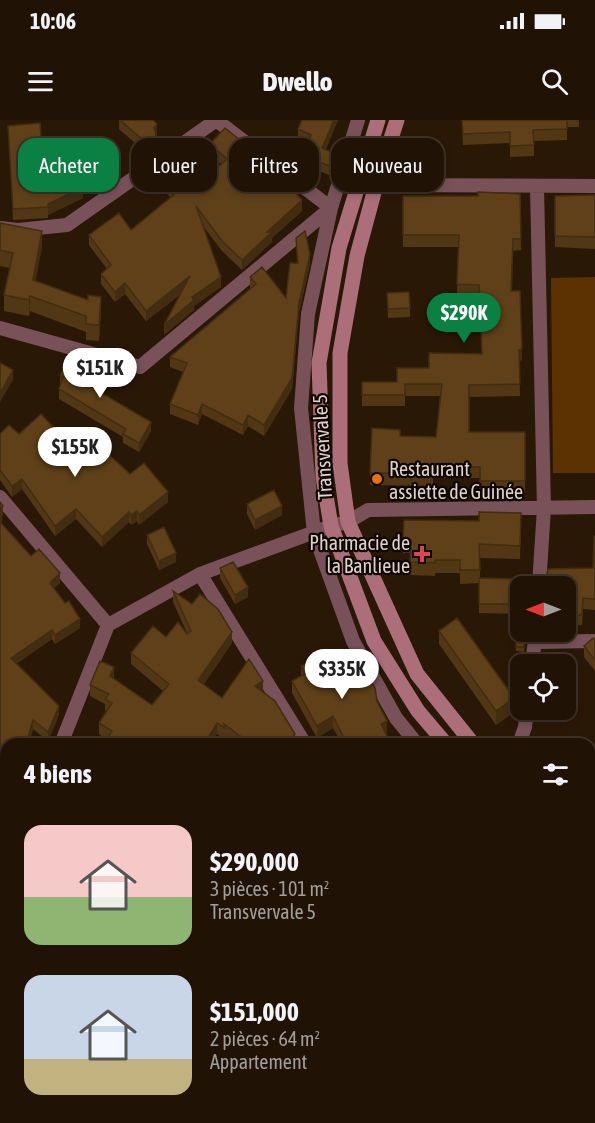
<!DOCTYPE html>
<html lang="fr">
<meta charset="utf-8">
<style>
body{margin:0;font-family:"Asap Condensed",sans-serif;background:#281b0f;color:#f1f3f6;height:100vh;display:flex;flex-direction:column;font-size:22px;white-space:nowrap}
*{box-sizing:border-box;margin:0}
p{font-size:20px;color:#a29e9a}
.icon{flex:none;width:33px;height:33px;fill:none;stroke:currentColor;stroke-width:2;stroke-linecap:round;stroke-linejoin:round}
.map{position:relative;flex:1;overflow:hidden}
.details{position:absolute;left:0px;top:618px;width:596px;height:386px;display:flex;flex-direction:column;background:#201205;border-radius:18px 18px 0 0;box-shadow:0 3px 9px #0003,0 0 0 2px #3d3227}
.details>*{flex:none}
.top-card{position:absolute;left:18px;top:18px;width:560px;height:54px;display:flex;gap:12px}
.needle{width:39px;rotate:270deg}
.tools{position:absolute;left:510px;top:456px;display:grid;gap:12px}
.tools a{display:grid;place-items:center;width:66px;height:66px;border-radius:12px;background:#201205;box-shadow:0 3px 9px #0003,0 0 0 2px #3d3227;font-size:30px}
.price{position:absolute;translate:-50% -51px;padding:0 14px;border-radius:21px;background:#fff;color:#222;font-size:20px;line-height:39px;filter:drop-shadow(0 2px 3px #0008)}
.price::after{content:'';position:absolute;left:50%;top:36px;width:18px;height:14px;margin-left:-9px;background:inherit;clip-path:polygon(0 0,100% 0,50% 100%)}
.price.active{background:#0b8043;color:#fff}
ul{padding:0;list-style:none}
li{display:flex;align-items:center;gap:18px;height:150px;padding:0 24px}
li span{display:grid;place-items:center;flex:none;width:168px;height:120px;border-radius:18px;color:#555}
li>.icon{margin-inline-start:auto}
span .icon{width:72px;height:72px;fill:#fffc;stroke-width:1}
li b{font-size:26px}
h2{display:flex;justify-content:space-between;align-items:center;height:72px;padding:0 24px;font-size:26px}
.chip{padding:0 21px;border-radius:18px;background:#201205;box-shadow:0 3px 9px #0003,0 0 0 2px #3d3227;font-size:21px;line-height:54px}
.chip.active{background:#0b8043;color:#fff}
.status{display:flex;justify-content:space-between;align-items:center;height:42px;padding:0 30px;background:#201205;direction:ltr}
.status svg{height:16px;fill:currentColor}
header{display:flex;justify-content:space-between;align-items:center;height:78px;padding:0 24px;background:#201205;font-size:27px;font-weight:800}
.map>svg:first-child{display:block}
.green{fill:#5d3203}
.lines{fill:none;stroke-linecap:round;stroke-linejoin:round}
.minor{stroke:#785258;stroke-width:14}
.secondary{stroke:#ac6f7a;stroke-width:15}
.primary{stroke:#d58694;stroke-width:15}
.wall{fill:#523715}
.shaded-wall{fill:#422d11}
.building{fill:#5f4018;stroke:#422d11;stroke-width:1.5}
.food-dot{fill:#e8710a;stroke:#0d0502;stroke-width:2}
.health-dot{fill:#e0444e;stroke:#0d0502;stroke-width:2}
.labels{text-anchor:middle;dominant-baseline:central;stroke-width:4.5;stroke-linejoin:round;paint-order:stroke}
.street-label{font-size:20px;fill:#ded1c7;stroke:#0d0502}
.poi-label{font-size:20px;fill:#ded1c7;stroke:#0d0502;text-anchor:start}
</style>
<div class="status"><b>10:06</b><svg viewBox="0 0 49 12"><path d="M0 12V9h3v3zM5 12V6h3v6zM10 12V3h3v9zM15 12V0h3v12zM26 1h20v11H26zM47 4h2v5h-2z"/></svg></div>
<header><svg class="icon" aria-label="menu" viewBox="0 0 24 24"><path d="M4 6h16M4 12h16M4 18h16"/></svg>Dwello<svg class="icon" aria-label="search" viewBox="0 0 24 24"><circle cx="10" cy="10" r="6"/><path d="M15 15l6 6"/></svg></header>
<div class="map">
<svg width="595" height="1003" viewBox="0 0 595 1003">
<rect width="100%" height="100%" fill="#2a1807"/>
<path class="green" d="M 595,157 L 595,353 L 553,353 L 551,158 Z"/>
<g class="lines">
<path class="minor" d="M 358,0 L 331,88 L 308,194 L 301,288 L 314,413 L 353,521 L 396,598 L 417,624
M 376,65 L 595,66
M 537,67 L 544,388 L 539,466
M 0,108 L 18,110 L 67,105 L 215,1
M 0,208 L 140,247 L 331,88 L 216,0
M 0,377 L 108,505
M 200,454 L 305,624
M 535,522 L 595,521
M 532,544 L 536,512
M 61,624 L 108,505 L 200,454 L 331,406 L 348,402 L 368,390 L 595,387
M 519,624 L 525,607 L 527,590
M 590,633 L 595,633
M 0,784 L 6,768
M 574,998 L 575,1003
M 341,1003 L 344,998"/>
<path class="secondary" d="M 378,0 L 339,128 L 319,243 L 323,357 L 331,406 L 374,521 L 418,591 L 446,624
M 397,0 L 376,65 L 357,136 L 340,233 L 340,343 L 348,402 L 417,554 L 473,624
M 590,783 L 595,800
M 590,896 L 590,900
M 584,1003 L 585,998"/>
<path class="primary" d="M 0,874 L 6,877
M 200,998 L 209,1003"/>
</g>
<path class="wall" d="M 119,0 L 153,0 L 157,14 L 156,24 L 155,30 L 148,32 L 144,31 L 119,9 Z
M 302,0 L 338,0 L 326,29 L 334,42 L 329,55 L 303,44 L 303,35 L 308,23 L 298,19 L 298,9 Z
M 462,0 L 579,0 L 579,7 L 567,7 L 567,20 L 534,21 L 534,36 L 510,37 L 510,23 L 463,25 Z
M 8,6 L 44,57 L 83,78 L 48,95 L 48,98 L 13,100 Z
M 210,24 L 254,41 L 254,42 L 269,59 L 302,91 L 272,118 L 272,122 L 242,150 L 222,131 L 203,106 L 221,167 L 194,186 L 194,190 L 164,215 L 181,174 L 146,201 L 125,174 L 115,182 L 101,164 L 101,154 L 107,149 L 89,125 L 89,115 L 131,110 L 170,77 L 153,59 L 153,49 L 207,57 L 221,44 L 210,34 Z
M 520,74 L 521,130 L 513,131 L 512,171 L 522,240 L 519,241 L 520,276 L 469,277 L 469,312 L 525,312 L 525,373 L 480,372 L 480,358 L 433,358 L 433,366 L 370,365 L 370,353 L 400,316 L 436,317 L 440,276 L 405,276 L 405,286 L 362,286 L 362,262 L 397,262 L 429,248 L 482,234 L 479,176 L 457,176 L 458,127 L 403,127 L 403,76 L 478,76 Z
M 595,75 L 595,129 L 555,127 L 555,76 Z
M 0,103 L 42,127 L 35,161 L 101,193 L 99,221 L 86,220 L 86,212 L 30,191 L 29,196 L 4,191 L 4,175 L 10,148 L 0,146 Z
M 296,118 L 310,144 L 299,193 L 292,269 L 264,316 L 248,306 L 243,315 L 202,294 L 198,305 L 170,294 L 170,284 L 183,252 L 170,247 L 170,237 L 251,168 L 250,167 L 250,157 L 286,178 L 297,143 Z
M 387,173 L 410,188 L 410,197 L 388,198 Z
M 60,255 L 94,257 L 90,266 L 151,311 L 139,332 L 123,323 L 123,317 L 59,279 L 59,269 L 60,265 Z
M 0,314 L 19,314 L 89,345 L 130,354 L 168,382 L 139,405 L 137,401 L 131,405 L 129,402 L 102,427 L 76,399 L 55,416 L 22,369 L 12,377 L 0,360 Z
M 0,382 L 3,395 L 2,396 L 2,404 L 31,436 L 60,463 L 54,468 L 80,508 L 55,524 L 52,519 L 16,544 L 59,595 L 48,621 L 33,609 L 29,624 L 6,624 L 6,698 L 0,697 Z
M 247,384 L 282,395 L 255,410 L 247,394 Z
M 521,393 L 520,439 L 480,438 L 480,458 L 517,459 L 516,494 L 479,493 L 479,463 L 460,464 L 460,453 L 435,453 L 435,456 L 410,455 L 410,433 L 403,433 L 403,420 L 479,401 Z
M 147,415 L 176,442 L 159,450 L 147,424 Z
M 595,416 L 595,490 L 583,489 L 582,505 L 566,506 L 566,466 L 593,448 Z
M 220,448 L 248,477 L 235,484 L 220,458 Z
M 173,471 L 232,523 L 204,564 L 222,578 L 263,572 L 295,624 L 236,624 L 225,616 L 225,620 L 217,614 L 107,620 L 99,614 L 99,603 L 106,591 L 105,590 L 105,584 L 90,576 L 90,565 L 114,559 L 152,585 L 163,571 L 131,544 L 131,533 L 166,517 L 187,513 L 173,482 Z
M 516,506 L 527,512 L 524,532 L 516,531 Z
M 439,511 L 514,592 L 496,605 L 439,524 Z
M 595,518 L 595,551 L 584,537 L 584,526 Z
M 301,546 L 346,546 L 377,581 L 387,613 L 386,614 L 391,624 L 342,624 L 333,608 L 317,618 L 292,573 L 292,561 L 301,556 Z
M 0,916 L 6,919 L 6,954 L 0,951 Z
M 400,998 L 517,998 L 526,1003 L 406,1003 L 406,1001 Z"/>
<path class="shaded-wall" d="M 334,0 L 338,0 L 322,37 L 322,28 Z
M 157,4 L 156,24 L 155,30 L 148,32 L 148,22 L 154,8 Z
M 254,31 L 254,41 L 249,47 L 249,37 Z
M 334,33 L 334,42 L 329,55 L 329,46 Z
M 83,67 L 83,78 L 48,95 L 48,84 Z
M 302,80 L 302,91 L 272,118 L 272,122 L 242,150 L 242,140 L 267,112 Z
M 42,111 L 42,127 L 33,176 L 33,160 Z
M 310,134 L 310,144 L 299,193 L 292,269 L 264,316 L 264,305 L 299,183 Z
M 190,156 L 190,167 L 146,201 L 146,191 Z
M 221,157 L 221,167 L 194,186 L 194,190 L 164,215 L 164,205 L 192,177 Z
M 125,163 L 125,174 L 115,182 L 115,172 Z
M 30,176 L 30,191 L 29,196 L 29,180 Z
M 101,177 L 101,193 L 99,221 L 99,205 Z
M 522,229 L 522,240 L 519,241 L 519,230 Z
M 94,247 L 94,257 L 86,273 L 86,264 Z
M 13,250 L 13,260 L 0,282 L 0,273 Z
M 202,284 L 202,294 L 198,305 L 198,295 Z
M 248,295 L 248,306 L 243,315 L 243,305 Z
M 151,302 L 151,311 L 139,332 L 139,323 Z
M 22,359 L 22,369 L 12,377 L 12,366 Z
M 168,372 L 168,382 L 139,405 L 139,395 Z
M 3,386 L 2,404 L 0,406 L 0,389 Z
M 282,386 L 282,395 L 255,410 L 255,400 Z
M 76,389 L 76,399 L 55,416 L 55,406 Z
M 137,391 L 137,401 L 131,405 L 131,395 Z
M 129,392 L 129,402 L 102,427 L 102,417 Z
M 176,433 L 176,442 L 159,450 L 159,441 Z
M 60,453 L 60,463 L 50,472 L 50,463 Z
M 248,467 L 248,477 L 235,484 L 235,475 Z
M 80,499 L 80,508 L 55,524 L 55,515 Z
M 52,510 L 52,519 L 11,547 L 11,538 Z
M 232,512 L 232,523 L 198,572 L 198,560 Z
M 114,547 L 114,559 L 110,556 Z
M 263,561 L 263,573 L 255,566 Z
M 514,578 L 514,592 L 496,605 L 496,591 Z
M 59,586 L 59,595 L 48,621 L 48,612 Z
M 333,596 L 333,608 L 317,618 L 317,606 Z
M 33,600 L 33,609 L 29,624 L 26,624 Z
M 387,601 L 387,613 L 381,616 L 381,604 Z
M 217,603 L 217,614 L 211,624 L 204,624 Z
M 295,614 L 295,624 L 287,624 Z
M 133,998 L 134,998 L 134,1003 L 130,1003 Z"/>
<path class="building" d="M 120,0 L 153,0 L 157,4 L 154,8 L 156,14 L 155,21 L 148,22 L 144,21 Z
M 302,0 L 334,0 L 322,28 L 334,33 L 329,46 L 303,35 L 311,15 L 298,9 Z
M 462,0 L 567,0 L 567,9 L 533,10 L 534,25 L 510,26 L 510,12 L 463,14 Z
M 40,3 L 44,57 L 72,44 L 83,67 L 48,84 L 48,87 L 13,89 L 8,6 Z
M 225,8 L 254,31 L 249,37 L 269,59 L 277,52 L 302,80 L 267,112 L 272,112 L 242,140 L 222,121 L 196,86 L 221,157 L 192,177 L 194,180 L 164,205 L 190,156 L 146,191 L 125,163 L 115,172 L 101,154 L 111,145 L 89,115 L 119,93 L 131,110 L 176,73 L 153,49 L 179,27 L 207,57 L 227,39 L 210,24 Z
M 478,72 L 520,74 L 521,119 L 513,119 L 511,171 L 520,171 L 522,229 L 519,230 L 520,264 L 469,265 L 469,312 L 525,312 L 525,361 L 480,361 L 480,347 L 433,346 L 433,354 L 370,353 L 372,308 L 400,310 L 400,316 L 436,317 L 442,264 L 405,264 L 405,275 L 362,275 L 362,262 L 397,262 L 397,248 L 429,248 L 429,233 L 482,234 L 479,165 L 457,164 L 459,115 L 403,115 L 403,76 L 478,76 Z
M 595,75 L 595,117 L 555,116 L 555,76 Z
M 0,103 L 42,111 L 33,160 L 88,180 L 88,175 L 101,177 L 99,205 L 86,204 L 86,196 L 30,176 L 29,180 L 4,175 L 13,133 L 0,130 Z
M 305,111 L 310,134 L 299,183 L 292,258 L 264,305 L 248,295 L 243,305 L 202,284 L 198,295 L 170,284 L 187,243 L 170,237 L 256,164 L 250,157 L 262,147 L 286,178 L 290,143 L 298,143 L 296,118 Z
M 409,172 L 410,188 L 388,189 L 387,173 Z
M 71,235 L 94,247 L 86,264 L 151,302 L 139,323 L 123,314 L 126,309 L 59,269 L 63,257 L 60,255 Z
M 0,243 L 13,250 L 0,273 Z
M 41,294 L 89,345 L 104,330 L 130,354 L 144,343 L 168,372 L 139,395 L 137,391 L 131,395 L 129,392 L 102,417 L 76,389 L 55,406 L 22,359 L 12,366 L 0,350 L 0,314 L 9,305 L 19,314 Z
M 274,370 L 282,386 L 255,400 L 247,384 Z
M 0,382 L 3,386 L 0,389 Z
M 479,392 L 521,393 L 520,426 L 479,424 L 480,450 L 460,450 L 460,440 L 435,440 L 435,443 L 410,442 L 411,420 L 403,420 L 404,400 L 479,401 Z
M 0,402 L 31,436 L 39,429 L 60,453 L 50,463 L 65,483 L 69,481 L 80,499 L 55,515 L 52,510 L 11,538 L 59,586 L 48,612 L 33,600 L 26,624 L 6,624 L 6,689 L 0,688 Z
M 164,407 L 176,433 L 159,441 L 147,415 Z
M 594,416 L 595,416 L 595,479 L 583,478 L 582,495 L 566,495 L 566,466 L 546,466 L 546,461 L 548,449 L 593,448 Z
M 233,442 L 248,467 L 235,475 L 220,448 Z
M 479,458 L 517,459 L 516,484 L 479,484 Z
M 173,471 L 192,484 L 200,474 L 218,489 L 232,512 L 198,560 L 222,578 L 249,539 L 263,561 L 255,566 L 275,581 L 295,614 L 287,624 L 251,624 L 224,604 L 225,608 L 217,603 L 204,624 L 104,624 L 112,611 L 99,603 L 112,583 L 105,579 L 109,574 L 90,565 L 100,541 L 114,547 L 110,556 L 152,585 L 169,564 L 131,533 L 153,506 L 166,517 L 178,502 L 187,514 L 191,511 Z
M 457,498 L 514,578 L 496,591 L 439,511 Z
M 516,506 L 520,506 L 520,512 L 526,512 L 524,527 L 516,527 Z
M 595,518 L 595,540 L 584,526 L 592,519 Z
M 339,529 L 346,546 L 350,545 L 355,557 L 368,556 L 375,568 L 377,581 L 387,601 L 381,604 L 391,624 L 347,624 L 333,596 L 317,606 L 292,561 L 305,554 L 301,546 Z
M 0,916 L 6,919 L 6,945 L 0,942 Z
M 102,998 L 133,998 L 130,1003 L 99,1003 Z
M 163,998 L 174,998 L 184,1003 L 160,1003 Z
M 412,998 L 517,998 L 526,1003 L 421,1003 Z"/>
<circle class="food-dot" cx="377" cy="359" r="6"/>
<path class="health-dot" d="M419 425h6v6h6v6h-6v6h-6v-6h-6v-6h6z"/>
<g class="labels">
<g class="street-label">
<text transform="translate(322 327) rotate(-93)">Transvervale 5</text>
</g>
<g class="poi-label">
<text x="389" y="348">Restaurant<tspan x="389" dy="23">assiette de Guinée</tspan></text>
<text x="410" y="422" text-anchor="end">Pharmacie de<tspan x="410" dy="23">la Banlieue</tspan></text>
</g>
</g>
</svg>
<div class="tools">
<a><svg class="needle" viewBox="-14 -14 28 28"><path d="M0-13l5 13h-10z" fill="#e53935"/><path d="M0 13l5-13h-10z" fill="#a29e9a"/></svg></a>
<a><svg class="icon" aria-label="locate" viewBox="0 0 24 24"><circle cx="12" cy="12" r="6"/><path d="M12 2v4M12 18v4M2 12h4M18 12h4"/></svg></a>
</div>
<b class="price active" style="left:464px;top:224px">$290K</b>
<b class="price" style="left:100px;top:279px">$151K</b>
<b class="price" style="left:75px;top:358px">$155K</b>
<b class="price" style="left:342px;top:580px">$335K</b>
<div class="top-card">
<a class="chip active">Acheter</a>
<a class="chip">Louer</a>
<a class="chip">Filtres</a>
<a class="chip">Nouveau</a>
</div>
<section class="details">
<h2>4 biens<svg class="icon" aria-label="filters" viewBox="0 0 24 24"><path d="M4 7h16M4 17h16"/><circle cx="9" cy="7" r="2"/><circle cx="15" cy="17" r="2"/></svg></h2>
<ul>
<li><span style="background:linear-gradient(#f6c9c9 60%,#8fb573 0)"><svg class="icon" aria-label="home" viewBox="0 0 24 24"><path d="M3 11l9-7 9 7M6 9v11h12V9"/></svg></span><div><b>$290,000</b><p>3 pièces · 101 m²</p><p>Transvervale 5</p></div></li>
<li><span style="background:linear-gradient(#c9d6e8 70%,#c2b280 0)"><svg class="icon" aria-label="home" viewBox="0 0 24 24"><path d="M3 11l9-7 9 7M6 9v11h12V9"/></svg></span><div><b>$151,000</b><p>2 pièces · 64 m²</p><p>Appartement</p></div></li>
</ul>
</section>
</div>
